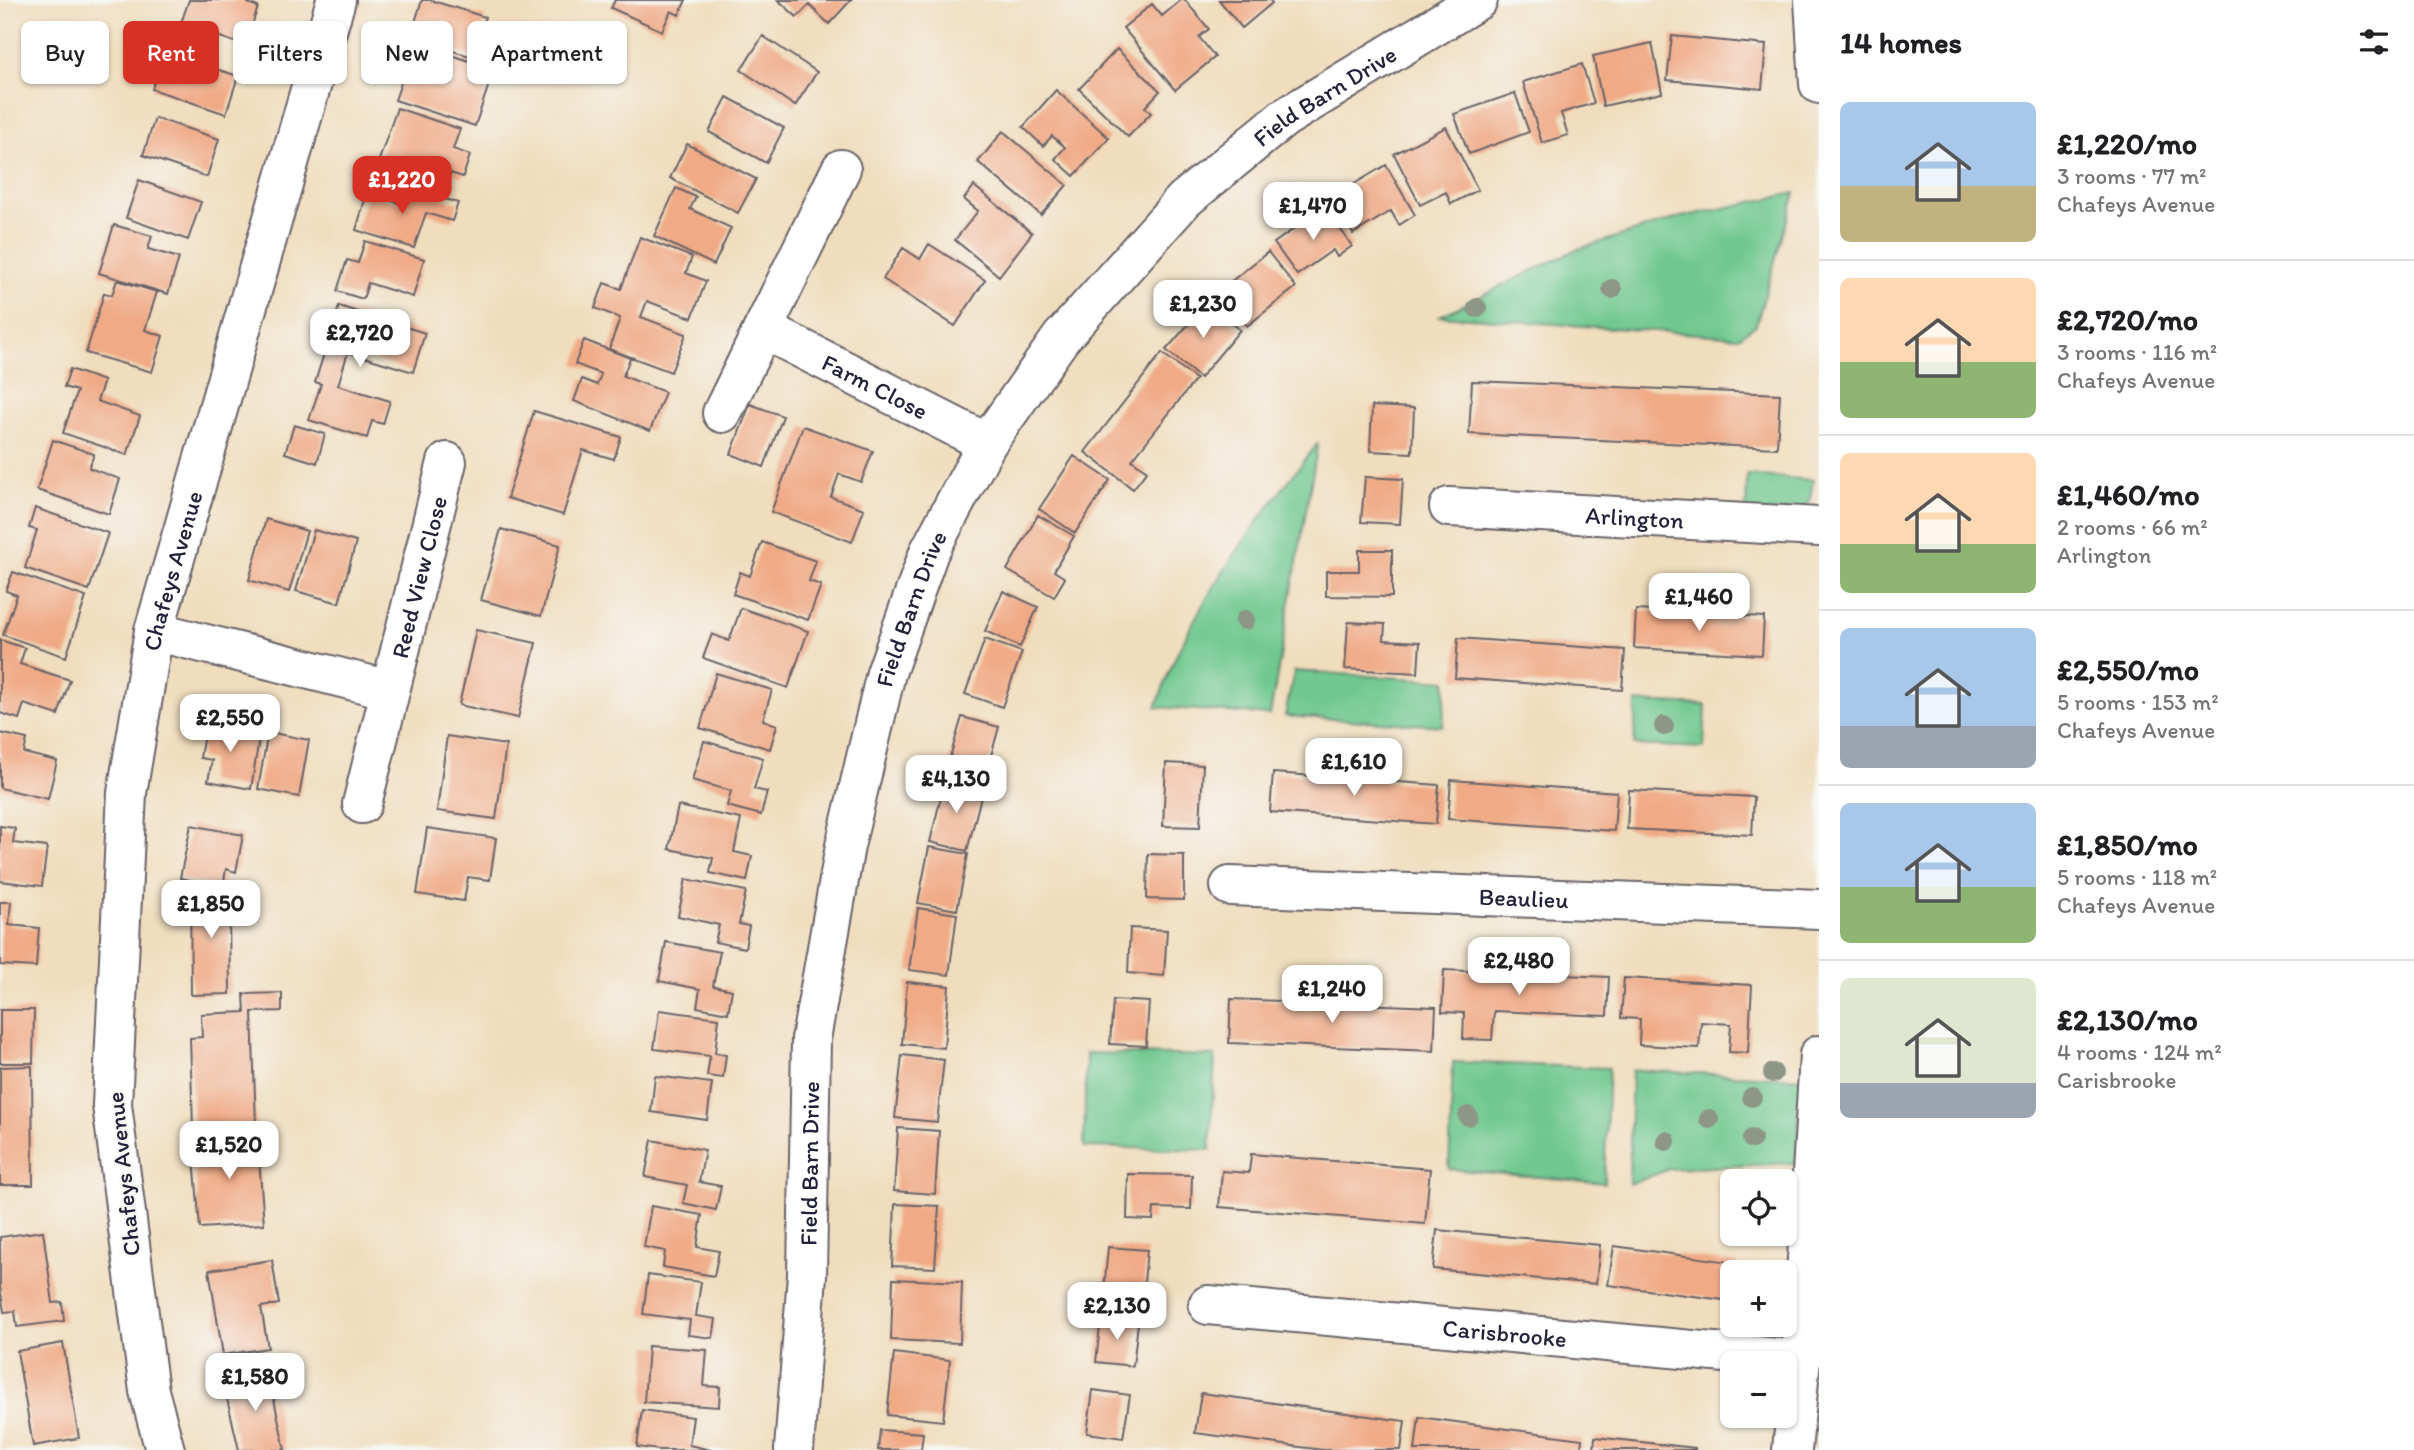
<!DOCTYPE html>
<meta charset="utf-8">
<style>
body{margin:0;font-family:Itim,sans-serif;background:#f6f6f6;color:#202124;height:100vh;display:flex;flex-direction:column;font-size:26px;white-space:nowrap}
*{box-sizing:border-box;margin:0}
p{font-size:23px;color:#757577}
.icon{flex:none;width:38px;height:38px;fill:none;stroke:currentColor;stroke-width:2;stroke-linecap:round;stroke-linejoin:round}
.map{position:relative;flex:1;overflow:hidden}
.side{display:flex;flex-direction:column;background:#fff;width:595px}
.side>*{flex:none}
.hud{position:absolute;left:21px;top:21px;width:665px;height:63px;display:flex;gap:14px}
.fabs{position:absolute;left:1720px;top:1169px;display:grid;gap:14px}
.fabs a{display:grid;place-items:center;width:77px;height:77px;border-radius:10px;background:#fff;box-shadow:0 2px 5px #0004;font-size:35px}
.price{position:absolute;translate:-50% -60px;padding:0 16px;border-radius:14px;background:#fff;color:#222;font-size:23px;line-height:46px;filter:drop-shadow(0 2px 4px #0008)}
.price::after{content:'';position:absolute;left:50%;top:42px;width:21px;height:16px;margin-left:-10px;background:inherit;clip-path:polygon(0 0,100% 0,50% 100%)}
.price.current{background:#d93025;color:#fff}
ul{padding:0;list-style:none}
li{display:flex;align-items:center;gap:21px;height:175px;padding:0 21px}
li+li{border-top:2px solid #e0e0e0}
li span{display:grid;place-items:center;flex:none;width:196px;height:140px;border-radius:10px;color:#555}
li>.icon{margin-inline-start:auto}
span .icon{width:84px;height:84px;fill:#fffc;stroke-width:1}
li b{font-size:30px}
h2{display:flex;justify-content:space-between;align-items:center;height:84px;padding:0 21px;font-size:30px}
.chip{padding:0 24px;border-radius:10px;background:#fff;box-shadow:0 2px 5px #0004;font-size:24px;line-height:63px}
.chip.current{background:#d93025;color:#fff}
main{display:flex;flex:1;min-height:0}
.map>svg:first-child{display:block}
.green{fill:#70c88e;stroke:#497564;stroke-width:2}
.building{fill:#f0aa86}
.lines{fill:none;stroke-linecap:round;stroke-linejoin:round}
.minor-casing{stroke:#6a6368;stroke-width:42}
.minor{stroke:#fff;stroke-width:38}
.tree{fill:#8e9685}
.labels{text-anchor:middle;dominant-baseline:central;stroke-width:5;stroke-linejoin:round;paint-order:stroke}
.street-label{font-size:24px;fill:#22223b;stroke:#f6f6f2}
</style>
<main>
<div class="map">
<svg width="1819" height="1450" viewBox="0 0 1819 1450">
<rect width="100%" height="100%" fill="#f6f6f2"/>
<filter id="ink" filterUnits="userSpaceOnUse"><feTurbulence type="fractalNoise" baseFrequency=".0143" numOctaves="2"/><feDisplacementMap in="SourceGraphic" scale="14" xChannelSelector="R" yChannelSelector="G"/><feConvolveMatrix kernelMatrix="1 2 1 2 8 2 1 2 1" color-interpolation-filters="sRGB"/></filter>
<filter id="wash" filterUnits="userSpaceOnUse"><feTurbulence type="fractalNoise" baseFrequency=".00686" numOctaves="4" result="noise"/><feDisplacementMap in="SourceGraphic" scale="28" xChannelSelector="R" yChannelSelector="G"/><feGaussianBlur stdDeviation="1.57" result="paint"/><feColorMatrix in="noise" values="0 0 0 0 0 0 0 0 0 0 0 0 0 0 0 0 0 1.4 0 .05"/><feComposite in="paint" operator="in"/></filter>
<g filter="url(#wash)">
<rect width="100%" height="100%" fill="#f0ddbd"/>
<path class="green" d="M 1795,193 L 1756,325 L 1739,337 L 1440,316 L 1575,250 L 1681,217 Z
M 1318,443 L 1270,715 L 1156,707 C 1163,689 1169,670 1178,652 C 1214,576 1266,509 1318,443 Z
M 1747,475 L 1813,480 L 1810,500 L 1801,510 L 1746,513 Z
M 1294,671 L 1446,681 L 1443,726 L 1285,716 Z
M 1636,702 L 1706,705 L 1704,748 L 1634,745 Z
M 1086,1053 L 1215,1056 L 1210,1150 L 1084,1147 Z
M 1453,1062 L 1609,1068 L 1604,1183 L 1449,1169 Z
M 1632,1070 L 1801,1078 L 1797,1163 L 1670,1169 L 1629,1184 Z"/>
<g id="blocks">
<path class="building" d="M 189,0 L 248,0 L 248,3 L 258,7 L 245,46 L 181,23 Z
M 422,0 L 430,0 L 485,17 L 473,57 L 410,38 Z
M 615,0 L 686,0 L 679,15 L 671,11 L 662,31 L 611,8 Z
M 778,0 L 851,0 L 829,24 L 809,5 L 797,17 Z
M 1181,0 L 1185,0 L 1209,29 L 1199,37 L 1215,57 L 1175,90 L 1123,28 L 1152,4 L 1162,16 Z
M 1219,0 L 1270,0 L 1272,3 L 1242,28 Z
M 171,31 L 207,43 L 200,64 L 238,76 L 226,114 L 152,89 Z
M 763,36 L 817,72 L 795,106 L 741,70 Z
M 1672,36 L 1766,45 L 1762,89 L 1667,80 Z
M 1652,43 L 1662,93 L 1603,106 L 1593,56 Z
M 1117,49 L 1160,91 L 1145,107 L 1151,113 L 1128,137 L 1079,89 Z
M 442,52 L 494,69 L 475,126 L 395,100 L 407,66 L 434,75 Z
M 1582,64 L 1594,103 L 1561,113 L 1568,135 L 1542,143 L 1523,82 Z
M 1056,90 L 1109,138 L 1074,176 L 1055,159 L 1065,147 L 1052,136 L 1043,146 L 1023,127 Z
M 1515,93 L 1529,132 L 1469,154 L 1454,114 Z
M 727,97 L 784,128 L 766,163 L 709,132 Z
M 397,108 L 460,129 L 453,149 L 470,155 L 463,177 L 450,173 L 444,189 L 377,166 Z
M 155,118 L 219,139 L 207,177 L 143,155 Z
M 1446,127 L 1478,190 L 1451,204 L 1446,192 L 1420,205 L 1394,154 Z
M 1003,131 L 1067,185 L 1041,215 L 978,162 Z
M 687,144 L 756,179 L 738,213 L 670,178 Z
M 1386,165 L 1415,215 L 1399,225 L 1391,211 L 1353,234 L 1332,197 Z
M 139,180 L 201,202 L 188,240 L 126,218 Z
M 974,186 L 1032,233 L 999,276 L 955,240 L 978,211 L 964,199 Z
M 410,188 L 458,203 L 452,221 L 426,213 L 414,248 L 356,230 L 367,193 L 405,205 Z
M 676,188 L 696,197 L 690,209 L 731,228 L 714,265 L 654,236 Z
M 1325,207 L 1352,246 L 1337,257 L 1333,250 L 1297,275 L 1274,243 Z
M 114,225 L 152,236 L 148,249 L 179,258 L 168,294 L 99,273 Z
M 640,237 L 692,257 L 686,273 L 706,281 L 692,318 L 647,301 L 641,317 L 686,334 L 671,372 L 609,349 L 620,318 L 595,308 L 604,283 L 621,289 Z
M 365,241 L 424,259 L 413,297 L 368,283 L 363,299 L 337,291 L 347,260 L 358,263 Z
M 929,244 L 985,280 L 955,326 L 883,279 L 903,248 L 920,259 Z
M 1268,252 L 1296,287 L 1247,326 L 1219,291 Z
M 117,280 L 157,292 L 145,330 L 163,336 L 152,372 L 86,353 L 104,293 L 112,295 Z
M 1207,303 L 1240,330 L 1200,378 L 1166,350 Z
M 339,306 L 425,333 L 413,372 L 348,352 L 338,385 L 390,401 L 383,424 L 372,421 L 367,438 L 309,420 L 321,384 L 315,382 Z
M 584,340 L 630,358 L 623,376 L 665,392 L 650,431 L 574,401 L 582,379 L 597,385 L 601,374 L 575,364 Z
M 1162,353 L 1196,379 L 1132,460 L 1147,471 L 1133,489 L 1085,452 Z
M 70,369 L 104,381 L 97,401 L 140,416 L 127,455 L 63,433 L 77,391 L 64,387 Z
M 1472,381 L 1780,394 L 1777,448 L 1469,434 Z
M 750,404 L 783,416 L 764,467 L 731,454 Z
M 1372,406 L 1414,408 L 1412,453 L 1370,451 Z
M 534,411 L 621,437 L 614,459 L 583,450 L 563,515 L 507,498 Z
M 294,425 L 325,434 L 317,463 L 285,453 Z
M 803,426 L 873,451 L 861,482 L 839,474 L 831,497 L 864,509 L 852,542 L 771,512 Z
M 53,440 L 94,454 L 89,468 L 120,479 L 109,514 L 37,490 Z
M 1074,456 L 1110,480 L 1075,533 L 1039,509 Z
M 1365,477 L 1403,479 L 1400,524 L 1361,522 Z
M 35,508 L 108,533 L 89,590 L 25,568 L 37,530 L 29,528 Z
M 1038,515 L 1074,536 L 1054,571 L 1065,578 L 1054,597 L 1007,570 Z
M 266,519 L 307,531 L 289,592 L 249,580 Z
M 501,529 L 560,545 L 541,616 L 481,600 Z
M 314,530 L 356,542 L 339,603 L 296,591 Z
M 762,542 L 816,561 L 809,581 L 821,585 L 808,620 L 733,594 L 740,572 L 750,576 Z
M 1359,550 L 1392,550 L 1392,597 L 1326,596 L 1326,571 L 1359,571 Z
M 13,572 L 86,597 L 66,657 L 3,635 L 17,595 L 6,591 Z
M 1003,591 L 1038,607 L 1020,647 L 985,631 Z
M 741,608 L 808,631 L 788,688 L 703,658 L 712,634 L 729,641 Z
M 1636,610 L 1764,617 L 1762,655 L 1634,648 Z
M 1348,622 L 1385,624 L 1384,640 L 1420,642 L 1418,673 L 1345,669 Z
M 476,630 L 536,643 L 518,718 L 459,705 Z
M 1458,638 L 1625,650 L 1622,690 L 1455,678 Z
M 985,639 L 1022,652 L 1002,707 L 965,694 Z
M 0,640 L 25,648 L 20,664 L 70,680 L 58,715 L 24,704 L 19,719 L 0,713 Z
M 716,673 L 772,690 L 763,720 L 777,725 L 770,749 L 700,728 Z
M 962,717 L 999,727 L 982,788 L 944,777 Z
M 206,722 L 260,732 L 251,789 L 208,781 L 212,760 L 200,758 Z
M 268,732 L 309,740 L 299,797 L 258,789 Z
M 0,733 L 27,739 L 24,753 L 57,761 L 48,799 L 0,788 Z
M 447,736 L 506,745 L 496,819 L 437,811 Z
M 704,741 L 763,758 L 754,789 L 767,792 L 761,815 L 727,806 L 731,791 L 692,780 Z
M 1166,763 L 1203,765 L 1200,827 L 1163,826 Z
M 1273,773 L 1439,785 L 1436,824 L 1270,812 Z
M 945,780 L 983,789 L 967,851 L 930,842 Z
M 1451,780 L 1617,792 L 1614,831 L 1448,819 Z
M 1629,790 L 1754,797 L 1752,835 L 1627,829 Z
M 678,806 L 741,819 L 734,852 L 752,856 L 747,881 L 710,873 L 713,858 L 669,849 Z
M 191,825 L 243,835 L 236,872 L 226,869 L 223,887 L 180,878 Z
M 0,826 L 15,828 L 13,843 L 47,847 L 42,886 L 0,881 Z
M 427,828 L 496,838 L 490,880 L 468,877 L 464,901 L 417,894 Z
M 929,847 L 968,854 L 957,910 L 918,903 Z
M 1148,854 L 1184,855 L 1184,900 L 1147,899 Z
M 686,879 L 746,891 L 739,924 L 749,926 L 745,948 L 715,942 L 719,925 L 678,916 Z
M 239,890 L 240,914 L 229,914 L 230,994 L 191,995 L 190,891 Z
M 0,902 L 11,902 L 9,925 L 39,928 L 36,967 L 0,965 Z
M 918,908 L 957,914 L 949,975 L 909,970 Z
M 1130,928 L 1167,930 L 1164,976 L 1128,973 Z
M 666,942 L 720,952 L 713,986 L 732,990 L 728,1013 L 697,1007 L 700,989 L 659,981 Z
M 1444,970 L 1609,977 L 1607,1016 L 1494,1011 L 1492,1040 L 1463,1039 L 1464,1013 L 1442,1012 Z
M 1624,978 L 1752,985 L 1748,1053 L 1729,1052 L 1731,1024 L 1701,1022 L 1699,1048 L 1639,1045 L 1640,1019 L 1621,1018 Z
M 907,982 L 949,986 L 944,1048 L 902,1044 Z
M 282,993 L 282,1011 L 252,1012 L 256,1125 L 193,1127 L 190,1038 L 202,1037 L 201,1014 L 245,1012 L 244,994 Z
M 1231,999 L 1436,1007 L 1434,1051 L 1229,1043 Z
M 1113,1000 L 1149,1002 L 1146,1046 L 1110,1044 Z
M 0,1010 L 34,1010 L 33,1063 L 0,1063 Z
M 659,1010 L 719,1018 L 715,1053 L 726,1055 L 723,1078 L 707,1076 L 710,1056 L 654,1049 Z
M 902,1055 L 944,1060 L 937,1122 L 895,1118 Z
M 32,1066 L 33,1185 L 0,1185 L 0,1067 Z
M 655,1076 L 712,1083 L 707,1120 L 651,1112 Z
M 898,1128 L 939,1131 L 935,1194 L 894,1191 Z
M 257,1133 L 264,1224 L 200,1228 L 194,1158 L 203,1158 L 202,1136 Z
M 652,1140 L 705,1150 L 699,1182 L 721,1186 L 716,1210 L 683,1203 L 687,1185 L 645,1177 Z
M 1251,1154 L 1430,1169 L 1425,1224 L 1219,1207 L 1222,1171 L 1249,1173 Z
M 1128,1174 L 1192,1175 L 1191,1209 L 1154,1208 L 1153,1220 L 1127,1219 Z
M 895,1204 L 939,1206 L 935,1268 L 892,1266 Z
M 651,1206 L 702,1215 L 697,1247 L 719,1251 L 714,1276 L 663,1267 L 665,1251 L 644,1247 Z
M 1437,1230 L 1600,1245 L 1596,1284 L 1433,1269 Z
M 43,1231 L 53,1303 L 62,1302 L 64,1321 L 17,1327 L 15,1311 L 4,1312 L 0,1286 L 0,1237 Z
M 1614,1246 L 1737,1263 L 1736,1272 L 1732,1272 L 1732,1301 L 1608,1285 Z
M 1108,1247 L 1147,1250 L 1143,1294 L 1104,1291 Z
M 272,1260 L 279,1304 L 261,1307 L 268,1348 L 223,1355 L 209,1270 Z
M 648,1275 L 701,1282 L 696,1316 L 716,1319 L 713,1338 L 688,1335 L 690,1320 L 643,1314 Z
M 893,1279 L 962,1282 L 960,1343 L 891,1340 Z
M 1101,1318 L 1138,1323 L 1133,1366 L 1096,1362 Z
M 63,1343 L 79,1438 L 33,1446 L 17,1351 Z
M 648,1346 L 707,1350 L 704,1386 L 720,1387 L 719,1407 L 644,1402 Z
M 894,1353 L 950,1360 L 943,1421 L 887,1415 Z
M 267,1367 L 285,1450 L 239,1450 L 225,1390 L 246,1385 L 243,1373 Z
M 1093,1390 L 1130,1395 L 1123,1438 L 1087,1433 Z
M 1201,1393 L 1405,1421 L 1401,1450 L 1323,1450 L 1195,1433 Z
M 642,1410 L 693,1417 L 689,1445 L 711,1450 L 659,1450 L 637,1447 Z
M 1419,1417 L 1582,1439 L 1581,1450 L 1415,1450 Z
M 880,1430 L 923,1433 L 921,1450 L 878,1450 Z
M 1595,1437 L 1695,1448 L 1695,1450 L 1594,1450 Z"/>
</g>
</g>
<g filter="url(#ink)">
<use href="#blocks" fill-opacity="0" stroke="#6a6368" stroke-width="2"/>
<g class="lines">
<defs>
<g id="minor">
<path d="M 1814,0 L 1819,84"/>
<path id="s1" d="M 763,329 L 987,443"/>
<path d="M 722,413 L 841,169"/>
<path id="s2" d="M 1449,507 L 1819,527"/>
<path d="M 154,631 L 390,690"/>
<path id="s3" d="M 362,804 L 447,462"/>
<path id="s4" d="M 1230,886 L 1819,909"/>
<path id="s5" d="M 1208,1305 L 1801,1360"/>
<path id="s6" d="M 165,1450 L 149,1391 L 112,1105 L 127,793 L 154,631 L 336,0"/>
<path id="s7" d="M 794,1450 L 807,1275 L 811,1039 L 845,846 L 886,673 L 929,552 L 987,443 L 1061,338 L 1184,200 L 1284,118 L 1478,0"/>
<path d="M 1792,1450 L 1801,1360 L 1819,1055"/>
</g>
</defs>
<use href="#minor" class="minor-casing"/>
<use href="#minor" class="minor"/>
</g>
<g class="tree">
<circle cx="1612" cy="289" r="10"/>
<circle cx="1477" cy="308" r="10"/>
<circle cx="1245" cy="620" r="10"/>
<circle cx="1664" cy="726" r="10"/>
<circle cx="1773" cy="1073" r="10"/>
<circle cx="1752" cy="1097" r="10"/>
<circle cx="1468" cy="1116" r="10"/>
<circle cx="1709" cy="1119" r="10"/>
<circle cx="1752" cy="1139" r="10"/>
<circle cx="1666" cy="1141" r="10"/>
</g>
</g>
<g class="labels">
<g class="street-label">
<text stroke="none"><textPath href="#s7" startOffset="1526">Field Barn Drive</textPath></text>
<text stroke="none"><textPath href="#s1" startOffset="126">Farm Close</textPath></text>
<text stroke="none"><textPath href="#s2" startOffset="186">Arlington</textPath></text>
<text stroke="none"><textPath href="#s6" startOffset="889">Chafeys Avenue</textPath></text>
<text stroke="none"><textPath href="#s3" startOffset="234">Reed View Close</textPath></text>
<text stroke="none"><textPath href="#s7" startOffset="854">Field Barn Drive</textPath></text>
<text stroke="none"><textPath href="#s4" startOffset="294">Beaulieu</textPath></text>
<text stroke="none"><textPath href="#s7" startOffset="287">Field Barn Drive</textPath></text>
<text transform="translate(123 1174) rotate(-96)">Chafeys Avenue</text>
<text stroke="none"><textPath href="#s5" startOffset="298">Carisbrooke</textPath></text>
</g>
</g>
</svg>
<div class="fabs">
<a><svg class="icon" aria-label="locate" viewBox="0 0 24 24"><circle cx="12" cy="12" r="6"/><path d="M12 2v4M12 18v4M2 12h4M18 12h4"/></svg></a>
<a>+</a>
<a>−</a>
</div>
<b class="price current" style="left:402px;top:216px">£1,220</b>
<b class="price" style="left:1313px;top:242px">£1,470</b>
<b class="price" style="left:1203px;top:340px">£1,230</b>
<b class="price" style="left:360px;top:369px">£2,720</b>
<b class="price" style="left:1699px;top:633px">£1,460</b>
<b class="price" style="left:230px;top:754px">£2,550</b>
<b class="price" style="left:1354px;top:798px">£1,610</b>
<b class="price" style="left:956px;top:815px">£4,130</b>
<b class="price" style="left:211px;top:940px">£1,850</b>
<b class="price" style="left:1519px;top:997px">£2,480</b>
<b class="price" style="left:1332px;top:1025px">£1,240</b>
<b class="price" style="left:229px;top:1181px">£1,520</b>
<b class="price" style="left:1117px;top:1342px">£2,130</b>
<b class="price" style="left:255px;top:1413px">£1,580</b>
<div class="hud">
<a class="chip">Buy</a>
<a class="chip current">Rent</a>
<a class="chip">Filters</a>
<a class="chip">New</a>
<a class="chip">Apartment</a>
</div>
</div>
<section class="side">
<h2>14 homes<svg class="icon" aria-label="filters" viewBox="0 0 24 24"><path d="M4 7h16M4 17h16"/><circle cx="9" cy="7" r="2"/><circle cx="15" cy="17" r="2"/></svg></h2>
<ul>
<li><span style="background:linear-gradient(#a9c7e8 60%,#c2b280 0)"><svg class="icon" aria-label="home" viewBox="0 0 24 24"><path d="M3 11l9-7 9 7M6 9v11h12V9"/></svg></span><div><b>£1,220/mo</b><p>3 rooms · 77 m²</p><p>Chafeys Avenue</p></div></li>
<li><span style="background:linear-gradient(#ffd9b3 60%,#8fb573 0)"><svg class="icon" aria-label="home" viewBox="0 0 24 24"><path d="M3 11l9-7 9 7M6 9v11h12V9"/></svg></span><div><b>£2,720/mo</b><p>3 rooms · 116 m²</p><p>Chafeys Avenue</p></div></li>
<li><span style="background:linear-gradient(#ffd9b3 65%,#8fb573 0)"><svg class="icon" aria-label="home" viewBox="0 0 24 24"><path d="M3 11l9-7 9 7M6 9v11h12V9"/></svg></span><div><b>£1,460/mo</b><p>2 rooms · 66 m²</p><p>Arlington</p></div></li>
<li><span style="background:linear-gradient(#a9c7e8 70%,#9aa5b1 0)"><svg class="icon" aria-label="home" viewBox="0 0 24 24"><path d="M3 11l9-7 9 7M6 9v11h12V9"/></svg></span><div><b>£2,550/mo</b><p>5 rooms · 153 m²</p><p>Chafeys Avenue</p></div></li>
<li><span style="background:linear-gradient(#a9c7e8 60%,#8fb573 0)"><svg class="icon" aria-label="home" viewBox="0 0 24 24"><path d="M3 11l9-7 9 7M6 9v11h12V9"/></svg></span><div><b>£1,850/mo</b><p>5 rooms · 118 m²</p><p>Chafeys Avenue</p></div></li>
<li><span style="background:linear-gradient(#dfe7d0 75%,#9aa5b1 0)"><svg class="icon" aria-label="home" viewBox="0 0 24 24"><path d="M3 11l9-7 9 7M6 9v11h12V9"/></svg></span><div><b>£2,130/mo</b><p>4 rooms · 124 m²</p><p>Carisbrooke</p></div></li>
</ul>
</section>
</main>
